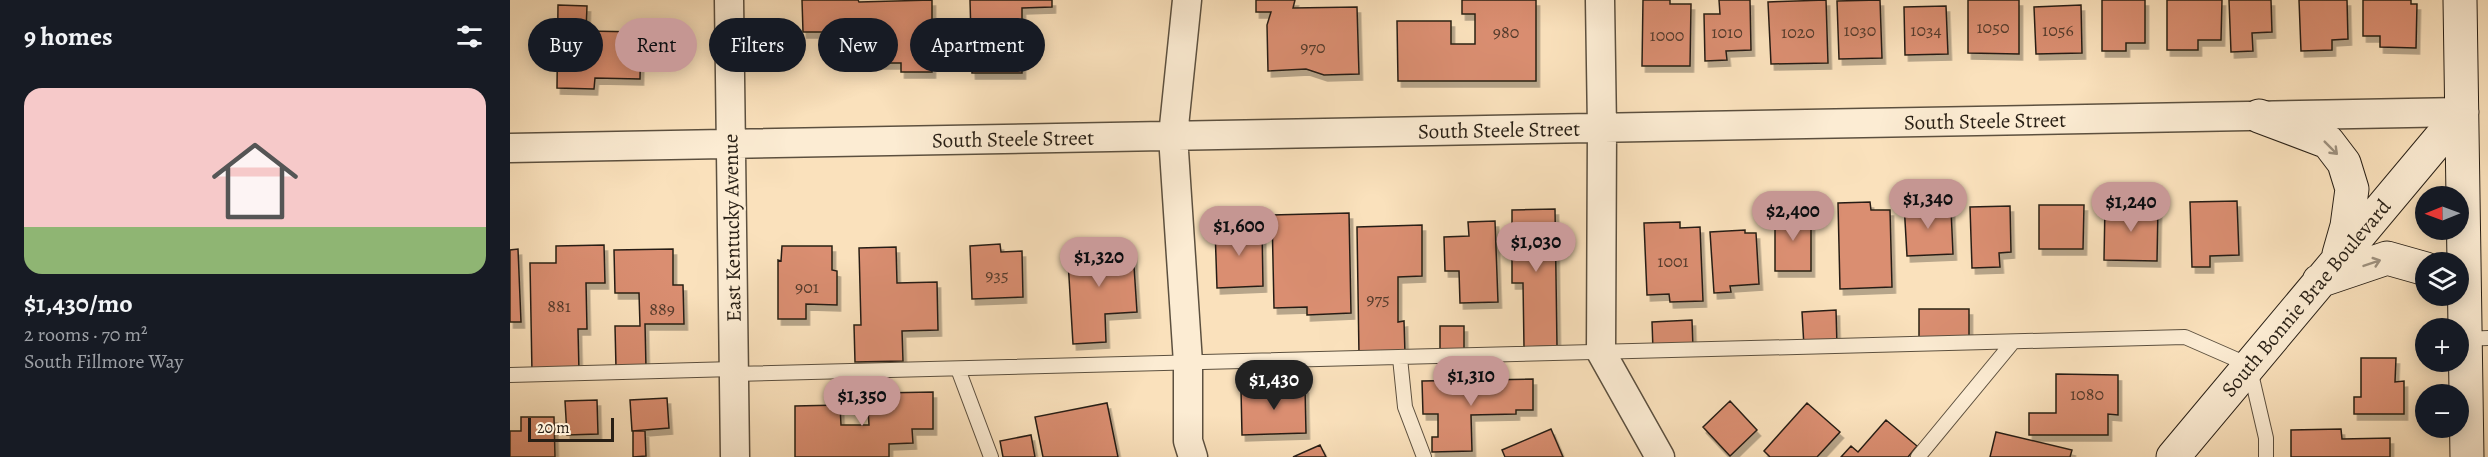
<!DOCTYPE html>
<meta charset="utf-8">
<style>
body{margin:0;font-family:Alegreya,serif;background:#20242c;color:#f1f3f6;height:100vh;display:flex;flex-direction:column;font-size:22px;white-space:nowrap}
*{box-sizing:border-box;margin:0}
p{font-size:20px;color:#9ea1a6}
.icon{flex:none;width:33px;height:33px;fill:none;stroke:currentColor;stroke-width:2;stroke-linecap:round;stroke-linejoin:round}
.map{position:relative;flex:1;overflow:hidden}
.drawer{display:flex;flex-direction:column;background:#171b24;width:510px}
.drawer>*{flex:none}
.hud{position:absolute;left:18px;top:18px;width:570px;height:54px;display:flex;gap:12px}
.needle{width:39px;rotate:269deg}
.buttons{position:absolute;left:1905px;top:186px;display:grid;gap:12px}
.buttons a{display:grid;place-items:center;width:54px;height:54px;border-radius:50%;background:#171b24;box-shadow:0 3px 15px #0003;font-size:30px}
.scale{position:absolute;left:18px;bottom:15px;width:86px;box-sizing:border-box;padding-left:6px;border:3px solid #281f15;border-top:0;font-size:16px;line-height:21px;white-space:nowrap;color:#281f15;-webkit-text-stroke:4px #fcecd3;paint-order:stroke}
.price{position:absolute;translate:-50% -51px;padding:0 14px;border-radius:21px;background:#c59692;color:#111;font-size:20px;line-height:39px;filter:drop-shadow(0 2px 3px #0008)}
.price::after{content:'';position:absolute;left:50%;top:36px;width:18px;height:14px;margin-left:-9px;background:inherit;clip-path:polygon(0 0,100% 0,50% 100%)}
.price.selected{background:#222;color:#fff}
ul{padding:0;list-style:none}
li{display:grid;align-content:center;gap:12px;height:318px;padding:0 24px}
li span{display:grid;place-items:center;height:186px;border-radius:18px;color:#555}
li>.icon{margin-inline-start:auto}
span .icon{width:108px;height:108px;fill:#fffc;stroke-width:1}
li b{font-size:26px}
h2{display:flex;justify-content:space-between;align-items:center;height:72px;padding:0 24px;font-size:26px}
.pill{padding:0 21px;border-radius:27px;background:#171b24;box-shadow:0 3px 15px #0003;font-size:21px;line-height:54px}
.pill.selected{background:#c59692;color:#111}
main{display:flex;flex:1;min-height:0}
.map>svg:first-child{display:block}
.building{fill:#da8e71;stroke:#281f15;stroke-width:1.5;filter:url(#shadow)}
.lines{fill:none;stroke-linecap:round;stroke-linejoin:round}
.lane-casing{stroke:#5c503f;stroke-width:16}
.street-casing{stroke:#5c503f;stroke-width:31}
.secondary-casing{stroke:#281f15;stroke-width:35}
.lane{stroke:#fcecd3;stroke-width:14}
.street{stroke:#fcecd3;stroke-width:28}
.secondary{stroke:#fcecd3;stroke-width:33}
.oneway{stroke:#9d907e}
.labels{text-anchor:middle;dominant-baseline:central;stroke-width:4.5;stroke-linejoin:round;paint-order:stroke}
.number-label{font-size:18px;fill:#543b2c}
.street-label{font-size:21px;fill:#281f15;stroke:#fcecd3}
</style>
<main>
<section class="drawer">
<h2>9 homes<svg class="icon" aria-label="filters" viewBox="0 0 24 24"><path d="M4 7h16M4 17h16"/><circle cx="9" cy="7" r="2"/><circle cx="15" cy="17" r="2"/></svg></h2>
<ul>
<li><span style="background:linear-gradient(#f6c9c9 75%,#8fb573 0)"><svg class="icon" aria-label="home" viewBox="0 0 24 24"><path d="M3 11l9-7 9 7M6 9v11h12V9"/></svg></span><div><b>$1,430/mo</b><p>2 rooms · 70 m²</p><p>South Fillmore Way</p></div></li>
</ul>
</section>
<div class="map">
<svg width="1978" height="457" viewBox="0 0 1978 457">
<defs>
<filter id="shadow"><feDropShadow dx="3.5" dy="6" stdDeviation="0" flood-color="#0004"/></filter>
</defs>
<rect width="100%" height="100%" fill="#fae1bc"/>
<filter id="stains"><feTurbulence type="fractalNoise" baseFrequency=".00333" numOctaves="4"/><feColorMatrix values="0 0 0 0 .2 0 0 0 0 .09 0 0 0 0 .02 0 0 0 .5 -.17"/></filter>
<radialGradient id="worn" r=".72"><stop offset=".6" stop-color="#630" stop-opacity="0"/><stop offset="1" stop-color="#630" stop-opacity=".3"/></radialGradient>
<path class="building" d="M 292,0 L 348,0 L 349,2 L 422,0 L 422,72 L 391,72 L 391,63 L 322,63 L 322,32 L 293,32 Z
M 460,0 L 542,0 L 542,7 L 512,8 L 512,73 L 462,73 Z
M 746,0 L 785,0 L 783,8 L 847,7 L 849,74 L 814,75 L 796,69 L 758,71 L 757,25 L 761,12 L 746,12 Z
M 952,0 L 1026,0 L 1026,81 L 888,81 L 887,21 L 941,21 L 941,44 L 965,44 L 965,14 L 952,14 Z
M 1133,0 L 1160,0 L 1160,4 L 1181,4 L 1180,66 L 1132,66 Z
M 1209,0 L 1240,0 L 1241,50 L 1216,51 L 1217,60 L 1195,61 L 1194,14 L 1210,14 Z
M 1316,0 L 1318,63 L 1261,64 L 1258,2 Z
M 1370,0 L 1372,58 L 1329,59 L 1327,1 Z
M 1458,0 L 1509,0 L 1509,54 L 1458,53 Z
M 1592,0 L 1635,0 L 1635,43 L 1616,43 L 1616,51 L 1592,51 Z
M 1657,0 L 1712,0 L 1711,40 L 1688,40 L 1688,50 L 1657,50 Z
M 1719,0 L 1761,0 L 1762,32 L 1742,33 L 1743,51 L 1721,52 Z
M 1789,0 L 1837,0 L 1838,39 L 1822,40 L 1822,50 L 1791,51 Z
M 1853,0 L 1901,0 L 1901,4 L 1907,4 L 1906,48 L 1870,47 L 1870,36 L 1853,36 Z
M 48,5 L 77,6 L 76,31 L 131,32 L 130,79 L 85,78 L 84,89 L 47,88 Z
M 1571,5 L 1572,53 L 1526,54 L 1524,7 Z
M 1436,6 L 1438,54 L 1395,55 L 1394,7 Z
M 1727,201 L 1729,255 L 1700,256 L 1700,267 L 1682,267 L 1680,202 Z
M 1360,202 L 1361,210 L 1380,210 L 1382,287 L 1330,289 L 1328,203 Z
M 1421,202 L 1421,210 L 1441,209 L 1443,254 L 1397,256 L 1394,203 Z
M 1529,205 L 1574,205 L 1573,249 L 1529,249 Z
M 1595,205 L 1648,206 L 1647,261 L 1594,260 Z
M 1500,206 L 1501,252 L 1489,253 L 1490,267 L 1462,268 L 1460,207 Z
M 1045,209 L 1047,346 L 1014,347 L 1013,283 L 1002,283 L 1002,210 Z
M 839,213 L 841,313 L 797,315 L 797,307 L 764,308 L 762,215 Z
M 1265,213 L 1301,213 L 1301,271 L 1265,271 Z
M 985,221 L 988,302 L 950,303 L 949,271 L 935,271 L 934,237 L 959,236 L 958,222 Z
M 1170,222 L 1170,228 L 1190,227 L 1193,301 L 1160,302 L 1159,294 L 1137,295 L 1134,223 Z
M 912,225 L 912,276 L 888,277 L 888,322 L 894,321 L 895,354 L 849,355 L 847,227 Z
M 752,227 L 753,286 L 707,288 L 705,228 Z
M 1235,230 L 1235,233 L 1246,233 L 1249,284 L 1220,286 L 1221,292 L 1204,293 L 1200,232 Z
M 607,241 L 608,252 L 623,251 L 627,312 L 595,314 L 596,342 L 563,344 L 557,244 Z
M 490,244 L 491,252 L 512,251 L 513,297 L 462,299 L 460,246 Z
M 94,245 L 95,283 L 76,283 L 77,329 L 68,329 L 69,372 L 22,373 L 20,263 L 46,263 L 46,246 Z
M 272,246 L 322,246 L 322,270 L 327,271 L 327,305 L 296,304 L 296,319 L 268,319 L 268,260 L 271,261 Z
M 386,247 L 387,283 L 427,282 L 428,330 L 392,331 L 393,361 L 345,362 L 344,325 L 351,325 L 349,248 Z
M 8,249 L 11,322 L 0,322 L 0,250 Z
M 163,249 L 163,285 L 173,285 L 174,324 L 135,324 L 136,368 L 106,368 L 105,326 L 130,326 L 129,293 L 105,293 L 104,250 Z
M 1409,309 L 1459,309 L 1459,343 L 1409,343 Z
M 1326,310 L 1327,346 L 1294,347 L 1292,312 Z
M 1182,320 L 1183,348 L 1143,350 L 1142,322 Z
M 930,326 L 954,326 L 954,353 L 930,353 Z
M 1851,358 L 1886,358 L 1885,382 L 1894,381 L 1894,414 L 1844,414 L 1844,397 L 1851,397 Z
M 1546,374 L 1608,375 L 1608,415 L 1598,414 L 1598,435 L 1519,435 L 1519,413 L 1546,413 Z
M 1023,379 L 1023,410 L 1006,410 L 1006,414 L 961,415 L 962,451 L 922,452 L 922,437 L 928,437 L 928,414 L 913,414 L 912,381 Z
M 795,387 L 796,433 L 732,435 L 731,389 Z
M 423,392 L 423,429 L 402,429 L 403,443 L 379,444 L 379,457 L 285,457 L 285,406 L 330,405 L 331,425 L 359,425 L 358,409 L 370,409 L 370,393 Z
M 157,398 L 159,428 L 122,431 L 120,400 Z
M 87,400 L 88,434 L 57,435 L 55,401 Z
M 1220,401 L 1247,430 L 1220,456 L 1193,427 Z
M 597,403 L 608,457 L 533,457 L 525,417 Z
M 1297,403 L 1330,432 L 1307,457 L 1260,457 L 1254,451 Z
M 11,417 L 44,417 L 45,457 L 0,457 L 0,431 L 11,431 Z
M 1376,420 L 1407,446 L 1398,457 L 1331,457 L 1341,446 L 1348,452 Z
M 1041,429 L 1053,457 L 995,457 L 992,450 Z
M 1831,429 L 1832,439 L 1880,438 L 1880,457 L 1781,457 L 1781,430 Z
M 123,431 L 135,431 L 136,456 L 123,457 Z
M 1486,432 L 1562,450 L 1560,457 L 1480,457 Z
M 521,435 L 525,457 L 493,457 L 490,441 Z
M 810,445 L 816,457 L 783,457 Z"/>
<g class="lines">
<defs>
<path id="lane" d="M 1955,339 L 1978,338
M 890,358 L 895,407 L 914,457
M 448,369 L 481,457
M 224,374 L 1675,337 L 1739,365 L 1756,438 L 1756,457
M 0,375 L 224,369
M 1408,457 L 1503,342"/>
<path id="street" d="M 219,0 L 225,457
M 677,0 L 663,136 L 678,363 L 678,441 L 683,457
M 1090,0 L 1092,128 L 1091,352 L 1150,457
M 0,148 L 1952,112"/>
<path id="secondary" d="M 1950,0 L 1957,457
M 1749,116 L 1818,142 L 1834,163 L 1842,189 L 1837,226 L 1829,254
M 1809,281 L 1877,258 L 1916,269
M 1663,457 L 1952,112"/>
</defs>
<use href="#lane" class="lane-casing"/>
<use href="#street" class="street-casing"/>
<use href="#secondary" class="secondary-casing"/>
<use href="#lane" class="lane"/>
<use href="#street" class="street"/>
<use href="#secondary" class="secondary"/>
</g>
<defs><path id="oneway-shaft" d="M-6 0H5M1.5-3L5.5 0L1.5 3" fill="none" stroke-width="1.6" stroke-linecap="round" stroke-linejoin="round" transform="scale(1.5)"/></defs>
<g class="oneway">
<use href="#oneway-shaft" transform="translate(1821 148) rotate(45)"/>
<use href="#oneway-shaft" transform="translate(1862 263) rotate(-19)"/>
</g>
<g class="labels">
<g class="number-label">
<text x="1483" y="27">1050</text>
<text x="1350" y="30">1030</text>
<text x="1416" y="30">1034</text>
<text x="1548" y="30">1056</text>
<text x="996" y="32">980</text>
<text x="1217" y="32">1010</text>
<text x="1288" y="32">1020</text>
<text x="1157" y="35">1000</text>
<text x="803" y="47">970</text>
<text x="1163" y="261">1001</text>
<text x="487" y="275">935</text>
<text x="297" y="287">901</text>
<text x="868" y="299">975</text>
<text x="49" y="306">881</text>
<text x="152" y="309">889</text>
<text x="1577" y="394">1080</text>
</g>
<g class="street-label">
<text transform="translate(1475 121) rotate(-1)">South Steele Street</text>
<text transform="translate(989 130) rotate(-1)">South Steele Street</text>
<text transform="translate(503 139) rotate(-1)">South Steele Street</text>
<text transform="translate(222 228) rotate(-91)">East Kentucky Avenue</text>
<text transform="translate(1796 298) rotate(-50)">South Bonnie Brae Boulevard</text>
</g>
</g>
<rect width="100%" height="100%" filter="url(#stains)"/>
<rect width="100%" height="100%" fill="url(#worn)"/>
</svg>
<div class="buttons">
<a><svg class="needle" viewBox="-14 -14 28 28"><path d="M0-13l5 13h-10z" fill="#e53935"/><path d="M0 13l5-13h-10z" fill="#9ea1a6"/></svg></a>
<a><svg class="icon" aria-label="layers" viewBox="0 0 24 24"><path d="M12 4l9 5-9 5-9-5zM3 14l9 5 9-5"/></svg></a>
<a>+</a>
<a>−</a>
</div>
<div class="scale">20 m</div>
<b class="price" style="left:1418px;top:230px">$1,340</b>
<b class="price" style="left:1621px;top:233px">$1,240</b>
<b class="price" style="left:1283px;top:242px">$2,400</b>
<b class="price" style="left:729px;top:257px">$1,600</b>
<b class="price" style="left:1026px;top:273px">$1,030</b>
<b class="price" style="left:589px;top:288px">$1,320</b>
<b class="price" style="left:961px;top:407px">$1,310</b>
<b class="price selected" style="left:764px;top:411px">$1,430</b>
<b class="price" style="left:352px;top:427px">$1,350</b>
<div class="hud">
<a class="pill">Buy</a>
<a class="pill selected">Rent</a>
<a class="pill">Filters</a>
<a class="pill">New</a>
<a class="pill">Apartment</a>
</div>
</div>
</main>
